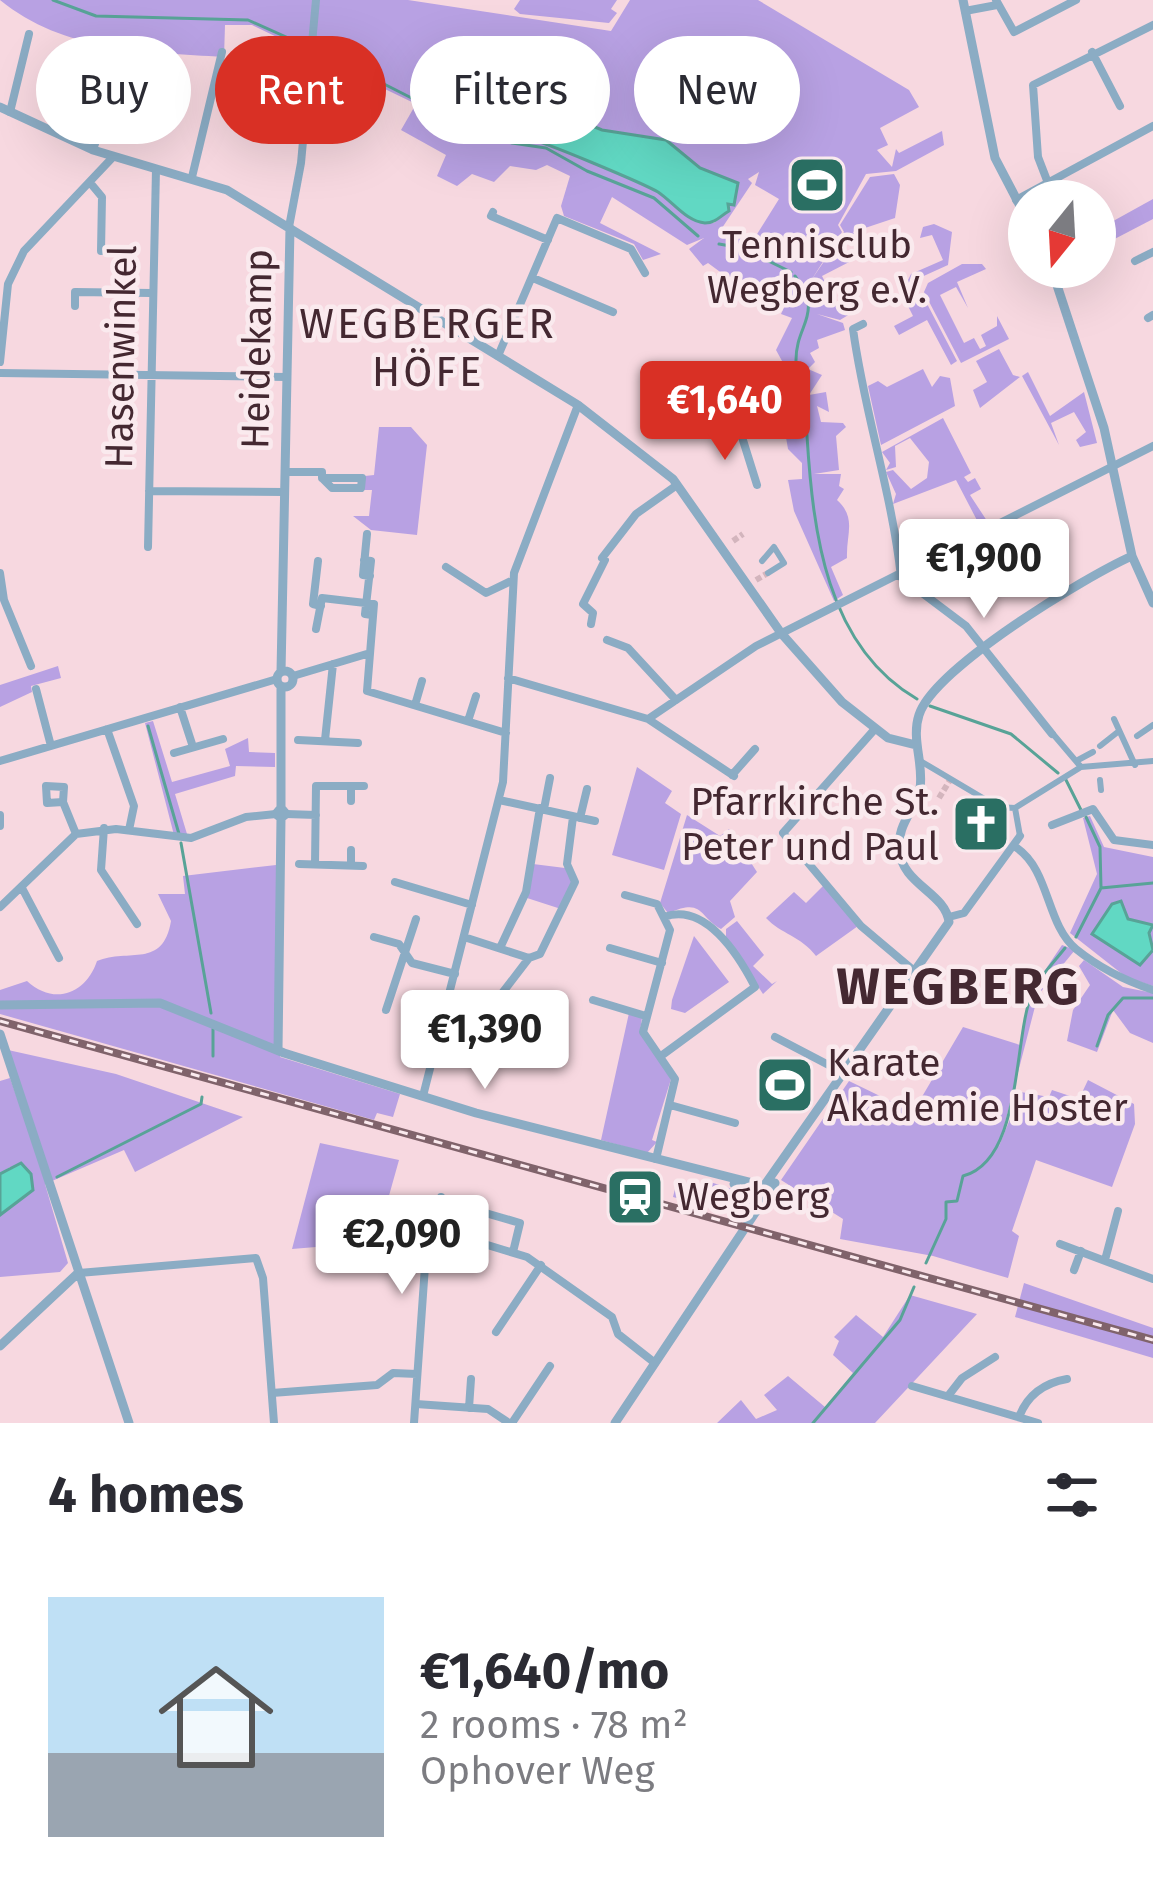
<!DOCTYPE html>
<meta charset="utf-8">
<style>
body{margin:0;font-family:"Fira Sans",sans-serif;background:#f7f7f7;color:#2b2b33;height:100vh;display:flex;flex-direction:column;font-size:45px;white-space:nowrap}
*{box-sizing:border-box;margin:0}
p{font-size:39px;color:#7c7c81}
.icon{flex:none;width:66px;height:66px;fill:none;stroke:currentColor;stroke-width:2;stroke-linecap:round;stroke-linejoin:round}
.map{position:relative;height:1423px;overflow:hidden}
.details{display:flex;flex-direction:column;background:#fff;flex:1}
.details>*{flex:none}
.hud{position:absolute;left:36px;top:36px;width:1083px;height:108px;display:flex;gap:24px}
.needle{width:78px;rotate:198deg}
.buttons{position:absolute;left:1008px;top:180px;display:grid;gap:24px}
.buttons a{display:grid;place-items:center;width:108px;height:108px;border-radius:50%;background:#fff;box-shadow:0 12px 48px #0002;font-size:60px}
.price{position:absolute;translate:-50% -102px;padding:0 27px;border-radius:12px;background:#fff;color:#222;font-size:39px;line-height:78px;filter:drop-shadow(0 3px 6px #0008)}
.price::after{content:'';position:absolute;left:50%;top:72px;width:36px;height:27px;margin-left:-18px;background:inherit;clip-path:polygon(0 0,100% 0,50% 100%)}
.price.active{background:#d93025;color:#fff}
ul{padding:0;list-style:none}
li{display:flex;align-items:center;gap:36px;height:300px;padding:0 48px}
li+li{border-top:3px solid #e1e1e2}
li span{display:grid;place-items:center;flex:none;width:336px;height:240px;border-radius:0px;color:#555}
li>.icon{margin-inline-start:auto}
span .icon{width:144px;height:144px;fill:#fffc;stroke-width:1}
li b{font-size:51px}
h2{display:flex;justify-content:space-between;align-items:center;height:144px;padding:0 48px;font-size:51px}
.tag{padding:0 42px;border-radius:54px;background:#fff;box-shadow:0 12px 48px #0002;font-size:42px;line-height:108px}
.tag.active{background:#d93025;color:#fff}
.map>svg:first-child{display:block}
.green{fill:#b8a1e3;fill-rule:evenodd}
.water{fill:#61d8c3;stroke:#58a397;stroke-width:3}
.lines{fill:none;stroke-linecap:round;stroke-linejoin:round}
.stream{stroke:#58a397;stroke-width:3}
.pedestrian-tunnel{stroke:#d3b5bd;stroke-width:6;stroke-dasharray:6 3;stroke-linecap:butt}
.pedestrian{stroke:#8bacc4;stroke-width:6}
.minor{stroke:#8bacc4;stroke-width:8}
.tertiary{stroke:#8bacc4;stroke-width:9}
.rail-casing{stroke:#80636b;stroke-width:8}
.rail{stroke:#faeaee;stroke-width:3;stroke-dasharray:9;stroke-linecap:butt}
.labels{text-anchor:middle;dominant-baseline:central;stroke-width:9;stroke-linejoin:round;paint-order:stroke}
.poi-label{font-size:39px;fill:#442831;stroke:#faeaee;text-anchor:start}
.street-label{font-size:39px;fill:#442831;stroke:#faeaee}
.neighbourhood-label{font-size:42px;letter-spacing:3px;fill:#442831;stroke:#faeaee}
.district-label{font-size:51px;font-weight:bold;letter-spacing:3px;fill:#442831;stroke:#faeaee}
</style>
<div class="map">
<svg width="1153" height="1423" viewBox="0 0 1153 1423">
<rect width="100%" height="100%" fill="#f7d8e0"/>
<path class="green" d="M 0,0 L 408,0 L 611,31 L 630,0 L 758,0 L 909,90 L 919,107 L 880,128 L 888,145 L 877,150 L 892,167 L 896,149 L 899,153 L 942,131 L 944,145 L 896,171 L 866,174 L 838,225 L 842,232 L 810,282 L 844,232 L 840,225 L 870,177 L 894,174 L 900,185 L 895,218 L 853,232 L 868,252 L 856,258 L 860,245 L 847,240 L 841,250 L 853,260 L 822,276 L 840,312 L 856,304 L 855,311 L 840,320 L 817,314 L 843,323 L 845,330 L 817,340 L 819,348 L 810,353 L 815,362 L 808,369 L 822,375 L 809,395 L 826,392 L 829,412 L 817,406 L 821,422 L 843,423 L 846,427 L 836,436 L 839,470 L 814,474 L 841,474 L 839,486 L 844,489 L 837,500 C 857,518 846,534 847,558 L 831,567 L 843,595 L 834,601 L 794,511 L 788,480 L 802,479 L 802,463 L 788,449 L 783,420 L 798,411 L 793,381 L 776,350 L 792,318 L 781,314 L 788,299 L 783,293 L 758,299 L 745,290 L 733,291 L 727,277 L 708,263 L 703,266 L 689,249 L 704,238 L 687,245 L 612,197 L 600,223 L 661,254 L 643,260 L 634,244 L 564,216 L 561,206 L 570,176 L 547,165 L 536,170 L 510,166 L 494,182 L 472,174 L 457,186 L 437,176 L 446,155 L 401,130 L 416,104 L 252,25 L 225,25 L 224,57 C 145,52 64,52 0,0 ZM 549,108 L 602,130 L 670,143 L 700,168 L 728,178 L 728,211 L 714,223 C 689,224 677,204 658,192 C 643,183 542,139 528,139 ZM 759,172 L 755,185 L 779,199 L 754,239 L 736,229 L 720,231 L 752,183 L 748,179 Z
M 520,0 L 617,0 L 611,9 L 617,13 L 609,23 L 520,14 L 514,9 Z
M 1153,199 L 1153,219 L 1105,244 L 1097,230 Z
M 934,224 L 952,232 L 948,265 L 906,284 L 911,274 L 943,260 L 932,235 L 920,238 L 923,227 Z
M 962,264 L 982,264 L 986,269 L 957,282 L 968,308 L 956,287 L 940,295 L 964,343 L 974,338 L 980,349 L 986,346 L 981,335 L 997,326 L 997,316 L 1009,339 L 961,363 L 924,292 L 928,283 Z
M 901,292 L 924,298 L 957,361 L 951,365 L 927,320 L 899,335 L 894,326 L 913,316 Z
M 999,349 L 1013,375 L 1020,377 L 980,408 L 973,390 L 987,382 L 976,361 Z
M 923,369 L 932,387 L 940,376 L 950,378 L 955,406 L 881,445 L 868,386 L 878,381 L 887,387 Z
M 1028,372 L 1050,416 L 1084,392 L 1097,443 L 1080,447 L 1076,440 L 1086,432 L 1074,412 L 1051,423 L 1059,445 L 1022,376 Z
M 943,418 L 971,473 L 964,477 L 968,482 L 975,478 L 981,489 L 970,495 L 989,524 L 981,528 L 956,480 L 893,504 L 896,494 L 886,472 L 893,470 L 911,489 L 927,478 L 929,462 L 910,438 L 895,446 L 896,467 L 886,470 L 890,463 L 882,452 Z
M 379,427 L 411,427 L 427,445 L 417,535 L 371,530 L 353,516 L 369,516 L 372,490 L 364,490 L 365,476 L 374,475 Z
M 58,666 L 61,678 L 31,686 L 32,692 L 0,707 L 0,685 Z
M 153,721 L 172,782 L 230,766 L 225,749 L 248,738 L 249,752 L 275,753 L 275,767 L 236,766 L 235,776 L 175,794 L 187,834 L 174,835 L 145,723 Z
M 637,767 L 672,791 L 665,803 L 681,814 L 664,870 L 612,855 Z
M 687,815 L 720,836 L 729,829 L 757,872 L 730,901 L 735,917 L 721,929 C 697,915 704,898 668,913 L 660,903 Z
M 1090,816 L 1104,847 L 1153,857 L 1153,986 L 1126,977 L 1070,933 L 1097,874 L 1083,818 Z
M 533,864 L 565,868 L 572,882 L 561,909 L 527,898 Z
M 276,865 L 280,1057 L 400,1094 L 393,1117 L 377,1113 L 374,1120 L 0,1014 L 0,990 L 27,981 C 54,1006 86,994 97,961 C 129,948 163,969 171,921 L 158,894 L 185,894 L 183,876 Z
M 824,885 L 858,926 L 816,956 C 801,936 781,934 766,918 L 794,892 L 806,903 Z
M 737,921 L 764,955 L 753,966 L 772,984 L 777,981 L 763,994 L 726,938 L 726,929 Z
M 694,936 L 729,982 L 685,1013 L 671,1009 L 672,1000 Z
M 1062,945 L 1075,950 L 1038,995 L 999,1146 L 1021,1092 L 1049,1097 L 1052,1090 L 1079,1099 L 1088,1080 L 1134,1104 L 1135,1124 L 1112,1187 L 1036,1160 L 1012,1231 L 1019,1236 L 1008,1278 L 933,1256 L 840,1239 L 843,1219 L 781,1180 L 849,1081 L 913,1112 L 963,1027 L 1020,1045 L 1031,991 Z
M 1084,960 L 1123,987 L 1153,993 L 1153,1043 L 1130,1033 L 1113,1010 L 1097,1052 L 1067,1041 L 1073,1010 L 1090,985 L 1079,966 Z
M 629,1013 L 642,1018 L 640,1031 L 671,1079 L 652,1140 L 657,1142 L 647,1153 L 601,1140 Z
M 8,1050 L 116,1074 L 243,1117 L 135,1172 L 124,1150 L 45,1184 L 68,1263 L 60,1272 L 0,1277 L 0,1215 L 33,1190 L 31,1174 L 10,1167 L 0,1174 L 0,1081 L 10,1078 L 21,1109 Z
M 320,1143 L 399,1160 L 376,1242 L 292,1249 Z
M 707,1181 L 732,1189 L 748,1217 L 673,1197 L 675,1189 L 702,1197 Z
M 1024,1283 L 1153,1328 L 1153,1358 L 1015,1317 Z
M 910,1295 L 977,1314 L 875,1423 L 717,1423 L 741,1400 L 756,1419 L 777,1410 L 764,1395 L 788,1376 L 825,1407 L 853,1373 L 833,1355 L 839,1341 L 834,1337 L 856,1315 L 883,1337 Z"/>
<path class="water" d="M 549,108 L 602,130 L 666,140 L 700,168 L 738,183 L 734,205 L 728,204 L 729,211 C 720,216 716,223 705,223 C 687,222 673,202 658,192 C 644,184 539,139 528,139 Z
M 1121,901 L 1128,919 L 1153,925 L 1149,933 L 1153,950 L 1140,965 L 1092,934 L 1112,904 Z
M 21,1163 L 31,1174 L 33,1190 L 0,1215 L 0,1174 Z"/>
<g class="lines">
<path class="stream" d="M 53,0 L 96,16 L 248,20 L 304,45
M 323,53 L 447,116 L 512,143 L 546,148 L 587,171 L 654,198 L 698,236
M 719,244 L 742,248 L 791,272
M 795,276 C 825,316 795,323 796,362 C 797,387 806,411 807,436 C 813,532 826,646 917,699
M 930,706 L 1011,734 L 1058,773
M 148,726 L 179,834
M 1066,780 L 1081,810
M 1086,817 L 1100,847 L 1101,888
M 181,843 L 211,1013
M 1076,937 L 1101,888 L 1153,883
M 1097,1046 L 1108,1015 L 1123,998 L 1153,998
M 213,1056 L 213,1029
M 57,1177 L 201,1104 L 202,1097
M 926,1263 L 946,1219 L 946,1202 L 957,1201 L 963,1176 C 1023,1160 1013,1039 1032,993 C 1039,977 1055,961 1065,948
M 813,1423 L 900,1320 L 914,1287"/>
<path class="pedestrian-tunnel" d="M 733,541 L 743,534
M 756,580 L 768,573
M 939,798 L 950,780"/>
<path class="pedestrian" d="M 762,561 L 774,547 L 784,563 L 768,573
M 1114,719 L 1135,765
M 1053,734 L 1081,767
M 1137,736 L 1153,725
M 1100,746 L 1119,731
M 1078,760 L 1093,752
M 922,762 L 998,807 L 1015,808
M 1100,780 L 1101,790
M 1015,808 L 1081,767 L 1153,761
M 1015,808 L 1020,836"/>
<path class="minor" d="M 996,0 L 1014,32 L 1076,0
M 965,11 L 997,5
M 1092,52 L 1120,106
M 10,112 L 29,34
M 93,150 L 124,51
M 192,177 L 222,52
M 1048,183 L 1038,157 L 1033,85 L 1153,25
M 92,185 L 102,197 L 101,251
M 1016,200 L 1153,126
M 493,212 L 491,216 L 548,240
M 289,227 L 301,163 L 316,0
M 1095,251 L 1104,246
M 1135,261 L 1153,252
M 1054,273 L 1065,267
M 533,278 L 613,312
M 75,306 L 75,292 L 151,293
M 1148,318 L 1153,315
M 863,324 L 853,329 C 864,412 892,493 901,577 L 966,626 L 1052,734
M 498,356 L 557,218 L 631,249 L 645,273
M 0,362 L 8,284 L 24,251 L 113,157
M 0,373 L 286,377
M 701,403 L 701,429
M 672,421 L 712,429 L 755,416 L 738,367
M 737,421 L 757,485
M 285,472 L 322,472 L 322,478 L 332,488 L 361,488 L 362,478 L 322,478
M 149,491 L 284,492
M 367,534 L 363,575 L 370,576
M 148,547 L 156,169
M 364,560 L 371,561 L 365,614 L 372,615
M 318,561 L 313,604 L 321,606
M 446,567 L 486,593 L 513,580
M 0,573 L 4,600 L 31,666
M 591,624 L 593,613 L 583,604 L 605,560 L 602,558 L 636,514 L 677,485
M 316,629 L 322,598 L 374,604 L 367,691 L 506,733
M 607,640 L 628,648 L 676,700
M 293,676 L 370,653
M 508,678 L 648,719 L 756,646 L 1153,446
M 36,689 L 51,746
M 415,705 L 422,681
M 180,707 L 193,747
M 648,719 L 734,776
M 468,721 L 476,696
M 107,729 L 134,806 L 129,830
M 874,730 L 783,833 L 861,926 L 912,969
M 298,740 L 358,743
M 325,740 L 333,664
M 174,753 L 223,739
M 0,761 L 277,679
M 732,775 L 755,749
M 499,800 L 595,821
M 351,801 L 351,786
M 63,802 L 47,803 L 46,786 L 64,787 L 63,802 L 76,834
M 544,809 L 550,778
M 286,814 L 316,815
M 0,815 L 0,826
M 580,818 L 587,789
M 1052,825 L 1093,809 L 1114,840 L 1153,845
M 104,828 L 101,870 L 137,924
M 1017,848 C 1050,871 1046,924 1076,949 C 1097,966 1126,981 1153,990
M 299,864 L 363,866
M 315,864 L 316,786 L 364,786
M 351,865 L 351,850
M 395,882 L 472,905
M 22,888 L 59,958
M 625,895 L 657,904 L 670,930 L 643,1032 L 675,1079 L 656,1159
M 0,907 L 76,834 L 116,829 L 191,838 L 246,817 L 276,814
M 949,917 L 964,913 L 1020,836
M 374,937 L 399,944 L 412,963 L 455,974
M 464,937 L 529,958 L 540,954 L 575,882 L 567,864 L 573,817
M 500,948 L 526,892 L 540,808
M 610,948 L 662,963
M 503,992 L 529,958
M 593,1000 L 646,1016
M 386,1010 L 416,919
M 775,1037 L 842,1072
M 661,1056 L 755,987 C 738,954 705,902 664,917
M 423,1096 L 503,782 L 514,573 L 578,405
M 670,1105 L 735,1123
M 444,1201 L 520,1223 L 513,1252
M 407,1240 L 412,1222 L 527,1257 L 612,1317 L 618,1334 L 655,1363
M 1060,1244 L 1153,1279
M 1105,1260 L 1118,1211
M 1074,1270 L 1081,1251
M 79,1273 L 256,1258 L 263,1278 L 274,1423
M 496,1332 L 541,1265
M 912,1386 L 1038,1423
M 272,1393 L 377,1385 L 393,1373 L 417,1374
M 948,1396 L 962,1378 L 995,1357
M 416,1404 L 488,1409 L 509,1423
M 469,1408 L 471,1379
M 1019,1417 C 1027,1396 1044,1383 1067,1379
M 414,1423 L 425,1266 L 441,1197
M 512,1423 L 550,1366"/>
<path class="tertiary" d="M 963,0 L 995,158 L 1029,223
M 0,107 L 93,150 L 227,190 L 578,405 L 673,479 L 781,633 L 842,702 L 888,738 L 916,745
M 1051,267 L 1104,428 L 1132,556 L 1153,603
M277 679a8 8 0 1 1 16 0a8 8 0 1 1-16 0Z
M 281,672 L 290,228
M 281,686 L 281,808
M 281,808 L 286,814 L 281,818 L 276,814 Z
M 0,1005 L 160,1003 L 284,1053 L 476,1113 L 764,1186 L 949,922 C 945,892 902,885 899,849 C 897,825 915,810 920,788 C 924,764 911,739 919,715 C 934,668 1085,577 1132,556
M 0,1034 L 129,1423
M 278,1050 L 281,818
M 734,1184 L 754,1213
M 0,1346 L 77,1274
M 615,1423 L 775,1183"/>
<defs>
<path id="rail" d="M 0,1021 L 1153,1340"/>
</defs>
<use href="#rail" class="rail-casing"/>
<use href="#rail" class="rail"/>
</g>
<defs>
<symbol id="stadium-square" viewBox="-11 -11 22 22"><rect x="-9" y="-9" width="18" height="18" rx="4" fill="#2a6f63" stroke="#faeaee"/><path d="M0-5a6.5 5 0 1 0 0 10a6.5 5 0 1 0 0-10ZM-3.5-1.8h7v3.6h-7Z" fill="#fff"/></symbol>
<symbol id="church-square" viewBox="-11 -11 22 22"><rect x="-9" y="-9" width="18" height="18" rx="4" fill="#2a6f63" stroke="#faeaee"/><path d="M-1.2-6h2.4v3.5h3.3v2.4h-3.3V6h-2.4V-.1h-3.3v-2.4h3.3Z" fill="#fff"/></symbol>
<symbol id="station-square" viewBox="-11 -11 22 22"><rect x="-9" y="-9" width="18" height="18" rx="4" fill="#2a6f63" stroke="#faeaee"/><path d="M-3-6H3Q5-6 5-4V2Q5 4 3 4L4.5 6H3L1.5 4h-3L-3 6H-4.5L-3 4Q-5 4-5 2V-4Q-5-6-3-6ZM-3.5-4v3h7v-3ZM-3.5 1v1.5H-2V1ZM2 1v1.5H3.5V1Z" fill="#fff"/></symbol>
</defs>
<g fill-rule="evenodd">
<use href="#stadium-square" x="784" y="152" width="66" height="66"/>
<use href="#church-square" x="948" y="791" width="66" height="66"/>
<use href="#stadium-square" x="752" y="1052" width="66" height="66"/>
<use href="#station-square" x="602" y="1164" width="66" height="66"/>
</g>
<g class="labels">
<g class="poi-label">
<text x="817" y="245" text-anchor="middle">Tennisclub<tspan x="817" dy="45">Wegberg e.V.</tspan></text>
<text x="939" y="802" text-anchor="end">Pfarrkirche St.<tspan x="939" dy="45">Peter und Paul</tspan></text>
<text x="827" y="1063">Karate<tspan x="827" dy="45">Akademie Hoster</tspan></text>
<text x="677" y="1197">Wegberg</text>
</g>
<g class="street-label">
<text transform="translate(257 349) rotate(-89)">Heidekamp</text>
<text transform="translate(121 357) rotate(-89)">Hasenwinkel</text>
</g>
<g class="neighbourhood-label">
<text x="428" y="324">WEGBERGER<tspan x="428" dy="48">HÖFE</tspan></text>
</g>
<g class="district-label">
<text x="959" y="987">WEGBERG</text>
</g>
</g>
</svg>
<div class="buttons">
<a><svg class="needle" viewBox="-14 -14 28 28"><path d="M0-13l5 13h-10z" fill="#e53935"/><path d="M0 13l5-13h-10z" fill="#7c7c81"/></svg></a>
</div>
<b class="price active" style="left:725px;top:463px">€1,640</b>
<b class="price" style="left:984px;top:621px">€1,900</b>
<b class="price" style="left:485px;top:1092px">€1,390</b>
<b class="price" style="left:402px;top:1297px">€2,090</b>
<div class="hud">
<a class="tag">Buy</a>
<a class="tag active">Rent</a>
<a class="tag">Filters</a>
<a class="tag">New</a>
</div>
</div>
<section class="details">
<h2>4 homes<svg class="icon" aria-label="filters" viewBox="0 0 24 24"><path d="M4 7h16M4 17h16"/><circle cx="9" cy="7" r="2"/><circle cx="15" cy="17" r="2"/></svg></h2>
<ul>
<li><span style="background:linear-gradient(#bfe0f5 65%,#9aa5b1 0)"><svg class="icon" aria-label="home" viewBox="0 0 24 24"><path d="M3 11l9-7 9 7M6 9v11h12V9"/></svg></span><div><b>€1,640/mo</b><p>2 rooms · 78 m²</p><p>Ophover Weg</p></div></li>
</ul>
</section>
